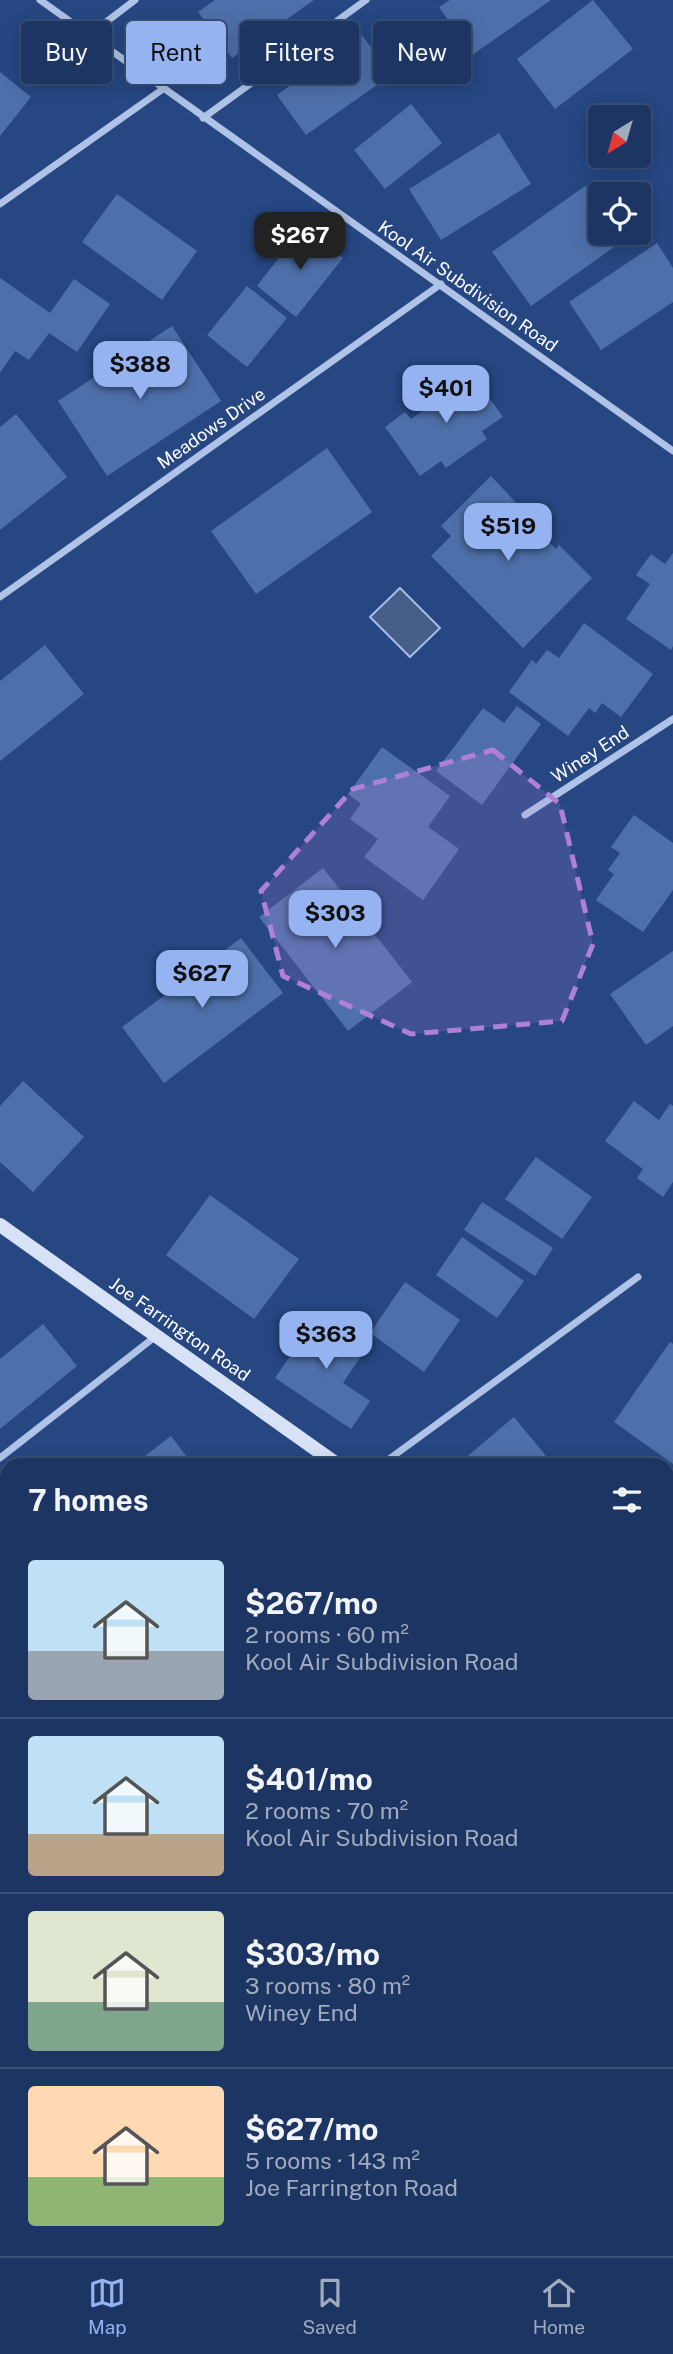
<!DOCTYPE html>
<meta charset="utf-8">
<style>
body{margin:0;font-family:"Public Sans",sans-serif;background:#253d68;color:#f1f3f6;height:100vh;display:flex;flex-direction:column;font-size:26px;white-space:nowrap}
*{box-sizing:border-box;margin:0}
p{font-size:23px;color:#a0abbe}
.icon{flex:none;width:38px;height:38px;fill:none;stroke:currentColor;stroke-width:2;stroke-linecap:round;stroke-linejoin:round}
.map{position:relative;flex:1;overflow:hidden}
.drawer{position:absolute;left:0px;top:1458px;width:674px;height:800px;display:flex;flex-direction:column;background:#1c3562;border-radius:21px 21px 0 0;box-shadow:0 4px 18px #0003,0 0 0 2px #3a5077}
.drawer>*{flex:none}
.hud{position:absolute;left:21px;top:21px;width:632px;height:63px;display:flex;gap:14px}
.needle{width:46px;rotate:217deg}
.buttons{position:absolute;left:588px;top:105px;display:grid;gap:14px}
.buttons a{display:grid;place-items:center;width:63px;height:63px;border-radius:7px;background:#1c3562;box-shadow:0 4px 18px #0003,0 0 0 2px #3a5077;font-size:35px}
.price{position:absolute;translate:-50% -60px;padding:0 16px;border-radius:14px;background:#95b2f1;color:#111;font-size:23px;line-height:46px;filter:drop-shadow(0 2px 4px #0008)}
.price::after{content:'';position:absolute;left:50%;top:42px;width:21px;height:16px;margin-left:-10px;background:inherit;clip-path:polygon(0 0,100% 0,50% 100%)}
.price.current{background:#222;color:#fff}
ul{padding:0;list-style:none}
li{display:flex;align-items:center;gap:21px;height:175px;padding:0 28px}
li+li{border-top:2px solid #3a5077}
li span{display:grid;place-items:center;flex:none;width:196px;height:140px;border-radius:7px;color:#555}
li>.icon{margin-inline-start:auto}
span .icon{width:84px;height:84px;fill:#fffc;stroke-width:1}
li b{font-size:30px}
h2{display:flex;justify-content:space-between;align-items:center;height:84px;padding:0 28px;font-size:30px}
.tag{padding:0 24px;border-radius:7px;background:#1c3562;box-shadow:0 4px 18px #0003,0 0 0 2px #3a5077;font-size:24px;line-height:63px}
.tag.current{background:#95b2f1;color:#111}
.tabs{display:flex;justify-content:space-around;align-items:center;height:98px;border-top:2px solid #3a5077;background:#1c3562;font-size:19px;color:#a0abbe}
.tabs a{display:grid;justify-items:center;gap:4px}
.tabs .current{color:#95b2f1}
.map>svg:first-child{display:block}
.water{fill:#475e89;stroke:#a2bde7;stroke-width:2}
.building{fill:#4e70aa}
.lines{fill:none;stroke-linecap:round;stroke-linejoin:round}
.street{stroke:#aec3e7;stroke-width:7}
.secondary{stroke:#d7e2f6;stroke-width:14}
.marked{fill:#b080d9;fill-opacity:0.2;stroke:#b080d9;stroke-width:5;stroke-dasharray:14 9;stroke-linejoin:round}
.labels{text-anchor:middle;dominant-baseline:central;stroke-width:6;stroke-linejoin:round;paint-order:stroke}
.street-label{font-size:18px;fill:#fff;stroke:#264782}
</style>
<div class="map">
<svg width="673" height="2256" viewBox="0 0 673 2256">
<rect width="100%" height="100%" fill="#264782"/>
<path class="water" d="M 400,588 L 440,628 L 410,657 L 370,617 Z"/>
<path class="building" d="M 215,0 L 314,0 L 232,58 L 198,12 Z
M 450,0 L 551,0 L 472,55 L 439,7 Z
M 593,0 L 633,49 L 555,109 L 517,59 Z
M 362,35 L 391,75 L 306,135 L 277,95 Z
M 0,72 L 31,97 L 0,136 Z
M 411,104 L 442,143 L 385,189 L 354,150 Z
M 499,133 L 531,184 L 441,240 L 409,189 Z
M 585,186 L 600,208 L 600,233 L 618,233 L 624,240 L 531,306 L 492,252 Z
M 117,194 L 197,251 L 162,300 L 82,242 Z
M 303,227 L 343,258 L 296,317 L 257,286 Z
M 657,243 L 673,268 L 673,302 L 601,350 L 569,302 Z
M 0,278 L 50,313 L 74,279 L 110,304 L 77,352 L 49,333 L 29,360 L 15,351 L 0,373 Z
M 247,286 L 287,318 L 247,367 L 207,335 Z
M 172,326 L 221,401 L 107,476 L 58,401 Z
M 467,367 L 503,417 L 482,431 L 487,439 L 467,453 L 446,468 L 441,461 L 420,476 L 385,427 L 405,412 L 411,419 L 432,404 L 452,389 L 447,382 Z
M 16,414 L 67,477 L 0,530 L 0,427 Z
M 327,448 L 372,512 L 256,594 L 211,531 Z
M 491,476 L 521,508 L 518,511 L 556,549 L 559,545 L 592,578 L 523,648 L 431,556 L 451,536 L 441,526 Z
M 673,553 L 673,646 L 671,650 L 626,619 L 650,584 L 636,575 L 651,554 L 665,564 Z
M 584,623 L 653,674 L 621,717 L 602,703 L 595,713 L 589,708 L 568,736 L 509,692 L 532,660 L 536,664 L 547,650 L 559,658 Z
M 45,645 L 84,694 L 0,761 L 0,681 Z
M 517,706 L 541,724 L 482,805 L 436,771 L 483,708 L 504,723 Z
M 382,747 L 450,796 L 428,827 L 459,849 L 423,900 L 364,857 L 378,839 L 350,819 L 361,804 L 348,794 Z
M 634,815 L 673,843 L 673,890 L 643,932 L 596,900 L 614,874 L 608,870 L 620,853 L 611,847 Z
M 323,868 L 412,982 L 348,1031 L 259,917 Z
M 241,938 L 283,993 L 164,1083 L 122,1027 Z
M 673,951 L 673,1026 L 646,1045 L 610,994 Z
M 23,1081 L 84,1137 L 33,1192 L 0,1162 L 0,1106 Z
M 634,1101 L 659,1120 L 670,1104 L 673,1106 L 673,1182 L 663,1197 L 637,1178 L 643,1169 L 605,1141 Z
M 536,1157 L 592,1197 L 562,1239 L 505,1199 Z
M 210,1195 L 299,1259 L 254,1319 L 166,1255 Z
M 482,1202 L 553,1248 L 535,1276 L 464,1230 Z
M 462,1237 L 524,1281 L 497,1318 L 436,1275 Z
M 405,1282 L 460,1320 L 424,1372 L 370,1333 Z
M 319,1314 L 367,1347 L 343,1383 L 370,1401 L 351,1429 L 275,1378 Z
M 43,1324 L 77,1366 L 0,1429 L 0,1359 Z
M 670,1342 L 673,1344 L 673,1464 L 614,1422 Z
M 514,1417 L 551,1462 L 548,1465 L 457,1465 Z
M 171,1436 L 193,1465 L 133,1465 Z
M 7,1566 L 7,1639 L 0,1630 L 0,1572 Z
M 673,1600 L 673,1644 L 667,1636 L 667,1605 Z
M 673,1803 L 673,1884 L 667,1888 L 667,1807 Z
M 667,2121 L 673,2126 L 673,2218 L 667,2213 Z
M 25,2250 L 54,2250 L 58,2256 L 16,2256 Z
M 141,2250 L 188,2250 L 184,2256 L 149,2256 Z
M 489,2250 L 540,2250 L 549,2256 L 485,2256 Z"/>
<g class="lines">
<path class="street" d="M 40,0 L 673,451
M 89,35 L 135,0
M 203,118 L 366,0
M 0,204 L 163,89
M 0,597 L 441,284
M 525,815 L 673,719
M 0,1458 L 156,1336
M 381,1465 L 638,1277
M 667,1533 L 673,1529
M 667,1765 L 673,1761
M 667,2020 L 673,2018
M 317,2256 L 324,2250"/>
<path class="secondary" d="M 0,1225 L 338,1465
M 667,1701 L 673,1705"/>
</g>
<path class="marked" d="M 493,750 L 560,804 L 593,944 L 562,1021 L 411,1034 L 283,976 L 261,891 L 353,789 Z"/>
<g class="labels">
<g class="street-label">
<text transform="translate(468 286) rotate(35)">Kool Air Subdivision Road</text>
<text transform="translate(211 428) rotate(-35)">Meadows Drive</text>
<text transform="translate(590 754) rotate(-33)">Winey End</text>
<text transform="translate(180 1329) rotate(35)">Joe Farrington Road</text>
</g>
</g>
</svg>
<div class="buttons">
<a><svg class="needle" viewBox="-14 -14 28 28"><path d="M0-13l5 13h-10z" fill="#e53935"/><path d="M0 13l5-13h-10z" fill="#a0abbe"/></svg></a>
<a><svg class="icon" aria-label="locate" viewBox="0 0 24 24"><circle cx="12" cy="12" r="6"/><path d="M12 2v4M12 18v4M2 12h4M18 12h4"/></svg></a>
</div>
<b class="price current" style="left:300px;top:272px">$267</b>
<b class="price" style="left:140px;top:401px">$388</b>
<b class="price" style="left:446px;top:425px">$401</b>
<b class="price" style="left:508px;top:563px">$519</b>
<b class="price" style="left:335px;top:950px">$303</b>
<b class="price" style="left:202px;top:1010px">$627</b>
<b class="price" style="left:326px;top:1371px">$363</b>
<div class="hud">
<a class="tag">Buy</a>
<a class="tag current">Rent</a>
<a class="tag">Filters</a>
<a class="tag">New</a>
</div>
<section class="drawer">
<h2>7 homes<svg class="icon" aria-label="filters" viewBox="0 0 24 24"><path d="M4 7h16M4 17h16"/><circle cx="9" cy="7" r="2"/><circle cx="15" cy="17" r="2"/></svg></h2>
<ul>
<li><span style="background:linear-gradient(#bfe0f5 65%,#9aa5b1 0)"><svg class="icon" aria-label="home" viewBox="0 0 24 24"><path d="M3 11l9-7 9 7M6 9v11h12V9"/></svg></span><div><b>$267/mo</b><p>2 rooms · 60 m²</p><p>Kool Air Subdivision Road</p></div></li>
<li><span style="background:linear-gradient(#bfe0f5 70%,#b9a48a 0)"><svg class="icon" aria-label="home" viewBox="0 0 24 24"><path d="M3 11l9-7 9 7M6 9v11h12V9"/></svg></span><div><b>$401/mo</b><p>2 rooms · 70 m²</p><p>Kool Air Subdivision Road</p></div></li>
<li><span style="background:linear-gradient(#dfe7d0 65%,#7fa58c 0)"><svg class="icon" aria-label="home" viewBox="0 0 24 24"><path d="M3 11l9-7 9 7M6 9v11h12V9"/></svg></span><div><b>$303/mo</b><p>3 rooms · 80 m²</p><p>Winey End</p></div></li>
<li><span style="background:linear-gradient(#ffd9b3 65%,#8fb573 0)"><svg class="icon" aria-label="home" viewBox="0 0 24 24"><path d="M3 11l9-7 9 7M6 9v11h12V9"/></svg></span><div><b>$627/mo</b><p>5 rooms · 143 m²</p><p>Joe Farrington Road</p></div></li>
</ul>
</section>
</div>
<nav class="tabs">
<a class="current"><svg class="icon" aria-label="map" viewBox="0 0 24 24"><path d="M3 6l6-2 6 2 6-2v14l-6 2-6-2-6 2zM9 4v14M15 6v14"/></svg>Map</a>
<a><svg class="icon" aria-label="saved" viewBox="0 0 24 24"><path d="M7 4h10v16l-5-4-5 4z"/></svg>Saved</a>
<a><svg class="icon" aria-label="home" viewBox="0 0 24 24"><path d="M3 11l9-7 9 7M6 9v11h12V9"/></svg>Home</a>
</nav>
